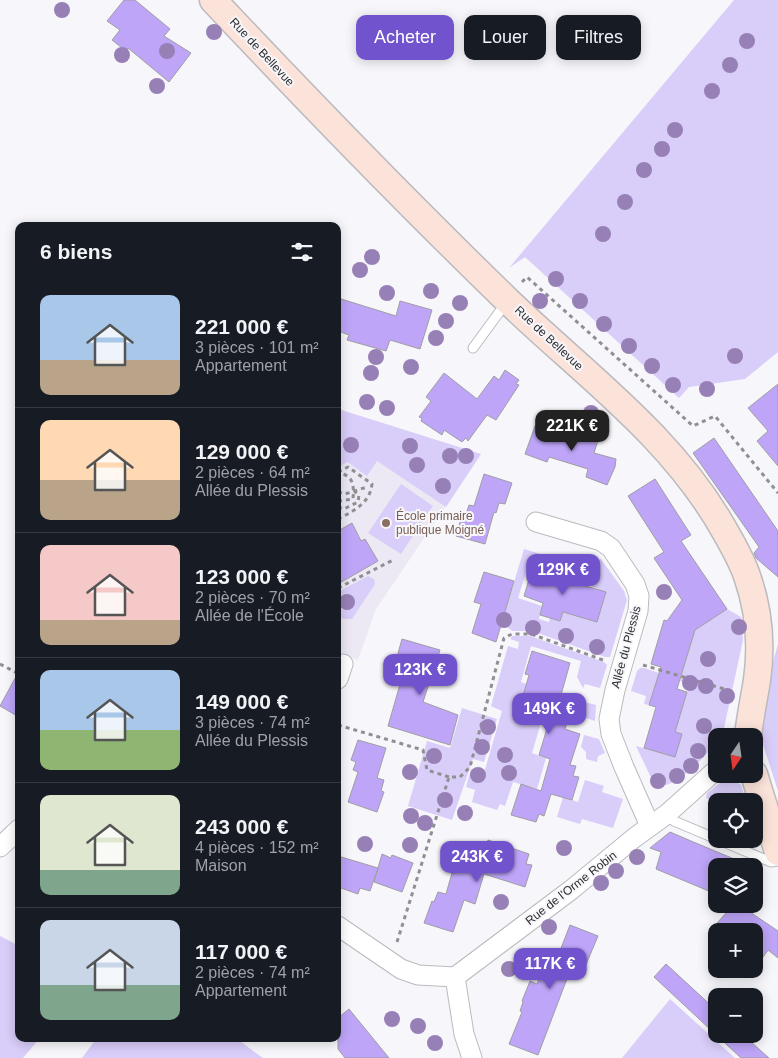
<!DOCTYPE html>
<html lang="fr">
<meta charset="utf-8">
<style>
body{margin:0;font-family:Helvetica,sans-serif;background:#20242c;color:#f1f3f6;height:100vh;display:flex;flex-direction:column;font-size:19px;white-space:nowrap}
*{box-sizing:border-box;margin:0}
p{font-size:16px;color:#9ea1a6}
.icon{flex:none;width:28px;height:28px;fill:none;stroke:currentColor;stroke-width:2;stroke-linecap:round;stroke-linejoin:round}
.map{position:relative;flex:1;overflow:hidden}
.details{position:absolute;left:15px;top:222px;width:326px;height:820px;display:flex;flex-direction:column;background:#171b24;border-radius:10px;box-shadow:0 2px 12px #0003}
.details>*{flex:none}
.hud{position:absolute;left:356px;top:15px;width:346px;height:45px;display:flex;gap:10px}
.needle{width:32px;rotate:193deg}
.fabs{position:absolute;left:708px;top:728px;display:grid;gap:10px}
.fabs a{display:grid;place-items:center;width:55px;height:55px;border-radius:10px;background:#171b24;box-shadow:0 2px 12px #0003;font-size:25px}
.price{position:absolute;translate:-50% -42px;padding:0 11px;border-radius:10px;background:#7053cd;color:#fff;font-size:16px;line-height:32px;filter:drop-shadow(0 1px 2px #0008)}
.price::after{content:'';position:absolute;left:50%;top:30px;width:15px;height:11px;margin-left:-8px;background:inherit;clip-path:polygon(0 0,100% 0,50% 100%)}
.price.selected{background:#222;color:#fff}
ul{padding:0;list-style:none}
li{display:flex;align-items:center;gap:15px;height:125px;padding:0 25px}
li+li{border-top:1px solid #363941}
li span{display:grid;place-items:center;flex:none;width:140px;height:100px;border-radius:10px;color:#555}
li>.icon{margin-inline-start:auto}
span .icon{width:60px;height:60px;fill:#fffc;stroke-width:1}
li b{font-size:21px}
h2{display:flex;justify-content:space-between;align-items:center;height:60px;padding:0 25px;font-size:21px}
.pill{padding:0 18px;border-radius:10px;background:#171b24;box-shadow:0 2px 12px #0003;font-size:18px;line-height:45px}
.pill.selected{background:#7053cd;color:#fff}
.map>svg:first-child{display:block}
.built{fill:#ece9f4}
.green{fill:#d9cdf9}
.building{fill:#bea5f8;stroke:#9f9ea2}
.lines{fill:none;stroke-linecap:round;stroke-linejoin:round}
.lane-casing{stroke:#bbbabe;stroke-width:11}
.street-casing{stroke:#bbbabe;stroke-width:21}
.secondary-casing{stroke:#bbbabe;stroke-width:29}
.path{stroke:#908f92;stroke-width:3;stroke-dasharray:4 4;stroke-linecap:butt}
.lane{stroke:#fff;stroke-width:9}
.street{stroke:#fff;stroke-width:19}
.secondary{stroke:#fce3da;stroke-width:26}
.tree{fill:#9780b6}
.education-dot{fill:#8d6e63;stroke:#f7f6fa;stroke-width:2}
.labels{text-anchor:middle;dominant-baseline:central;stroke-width:4;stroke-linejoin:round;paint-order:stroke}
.street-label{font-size:12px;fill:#2e2e30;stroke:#f7f6fa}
.education-label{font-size:12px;fill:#785e54;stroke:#f7f6fa;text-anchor:start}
</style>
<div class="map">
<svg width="778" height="1058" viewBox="0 0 778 1058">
<rect width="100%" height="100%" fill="#f7f6fa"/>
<path class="built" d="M 338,409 L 481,454 L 376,609 L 358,660 L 338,653 Z"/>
<path class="green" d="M 734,0 L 778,0 L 778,352 L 745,379 L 689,387 L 679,398 L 525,257 L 509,268 Z
M 338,409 L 481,454 L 446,507 L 377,461 L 367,476 L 349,463 L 347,462 L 338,468 Z
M 401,484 L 433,506 L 401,554 L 368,533 Z
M 524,549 L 554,558 L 552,564 L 546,563 L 542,566 L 529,563 L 518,598 L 542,606 L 539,619 L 549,622 L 550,618 L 560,621 L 563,612 L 597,622 L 606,593 L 587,584 L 579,576 L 581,567 L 601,559 L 624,591 L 627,600 L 610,657 L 605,657 L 532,631 L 512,631 L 502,622 Z
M 368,576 L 374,579 L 375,584 L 352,619 L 343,619 L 338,614 L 338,592 Z
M 727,609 L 741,617 L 743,640 L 724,728 L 720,736 L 716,736 L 716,743 C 705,756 680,784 662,786 C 659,786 657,785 654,784 L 636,746 L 675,757 L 682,734 L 674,732 L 690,684 L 680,681 L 695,630 Z
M 512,636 L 530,636 L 604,662 L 607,665 L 600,688 L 585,684 L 583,688 L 577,677 L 581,661 L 531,646 L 521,682 L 532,686 L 531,708 L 520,704 L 517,715 L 536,721 L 540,726 L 532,753 L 546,758 L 537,789 L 513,782 L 505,806 L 500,804 L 497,810 L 472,802 L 475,790 L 466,787 L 471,769 L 484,773 L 502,711 L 491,706 L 508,646 L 518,649 L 519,642 L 510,639 Z
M 778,644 L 778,791 L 760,735 L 758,716 Z
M 640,668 L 644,668 L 659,673 L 664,685 L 656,683 L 649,705 L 644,704 L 646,696 L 631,691 L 637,671 Z
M 573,699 L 596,705 L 595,721 L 583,717 L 581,723 L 574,723 L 576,713 L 570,710 Z
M 462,708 L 497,719 L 484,762 L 473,759 L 452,820 L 408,806 L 427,741 L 450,748 Z
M 584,735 L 599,739 L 605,753 L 598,756 L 597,762 L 586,759 L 586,752 L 581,747 Z
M 730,779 L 741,785 L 746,801 L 716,802 L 706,798 L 707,793 L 724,780 Z
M 585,780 L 604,786 L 602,792 L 623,799 L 613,828 L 582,819 L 580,824 L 557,817 L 563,797 L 578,802 Z
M 0,936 L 19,946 L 19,1039 L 39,1039 L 23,1058 L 0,1058 Z
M 670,999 L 735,1058 L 622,1058 Z
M 96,1039 L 237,1039 L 263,1058 L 82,1058 Z"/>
<path class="building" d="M 124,0 L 135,0 L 170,29 L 164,36 L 191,53 L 169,82 L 128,48 L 126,51 L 112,40 L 120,30 L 107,21 Z
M 338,298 L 396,316 L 400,301 L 432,310 L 420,349 L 390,340 L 386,351 L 347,340 L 349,335 L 338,331 Z
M 505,370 L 519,380 L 516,384 L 519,385 L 496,420 L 487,415 L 468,441 L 466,438 L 462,442 L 444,430 L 442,435 L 421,421 L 422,418 L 419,417 L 431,401 L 426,397 L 444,373 L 477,399 L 494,376 L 499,380 Z
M 778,384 L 778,466 L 757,441 L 768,431 L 748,408 Z
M 535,426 L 565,436 L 567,429 L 578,432 L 578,429 L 599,437 L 594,453 L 616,459 L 615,467 L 607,485 L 586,477 L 588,469 L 549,457 L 547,462 L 525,454 Z
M 714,438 L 778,531 L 778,577 L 756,558 L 754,553 L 759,547 L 693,453 Z
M 484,474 L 512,483 L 505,504 L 499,503 L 496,513 L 494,512 L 485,544 L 456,536 L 463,512 L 466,514 L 469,505 L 474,506 Z
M 655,479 L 691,535 L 681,541 L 727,609 L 695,630 L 677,689 L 687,692 L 675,732 L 682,734 L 675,757 L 644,748 L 656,707 L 649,705 L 661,667 L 651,664 L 664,620 L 667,621 L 682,600 L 654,558 L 664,552 L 628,496 Z
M 352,523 L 361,541 L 365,539 L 378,561 L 338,584 L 338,531 Z
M 533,566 L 556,573 L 555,577 L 606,592 L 597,622 L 563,612 L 560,621 L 540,615 L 543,603 L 524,596 Z
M 484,572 L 514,581 L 496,642 L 472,633 L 481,604 L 474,602 Z
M 402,639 L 440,650 L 423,702 L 458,715 L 450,745 L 388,726 L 405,667 L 395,664 Z
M 532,651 L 570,663 L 561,695 L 574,699 L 565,729 L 580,734 L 570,765 L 576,766 L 573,776 L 579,777 L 572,800 L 551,794 L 544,816 L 539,814 L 536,822 L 511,815 L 521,784 L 541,791 L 550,759 L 539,755 L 548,725 L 536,721 L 536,719 L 518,713 L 529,675 L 525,674 Z
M 19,671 L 19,717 L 0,706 Z
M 358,740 L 386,748 L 377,778 L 384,780 L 381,791 L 384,792 L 377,812 L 348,802 L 358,772 L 353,770 L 356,762 L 351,760 Z
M 670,832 L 691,841 L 751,866 L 716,866 L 716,894 L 656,869 L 661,852 L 650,848 Z
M 488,840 L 529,854 L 526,864 L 532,865 L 525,887 L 484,874 L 475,904 L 464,900 L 453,932 L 424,923 L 432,901 L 434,902 L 438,892 L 446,894 L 452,873 L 454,874 L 457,865 L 478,872 Z
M 382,854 L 391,858 L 392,855 L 413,863 L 402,892 L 374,882 Z
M 338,856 L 378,868 L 370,891 L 360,888 L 358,894 L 338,887 Z
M 734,904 L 738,904 L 778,931 L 778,958 L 768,950 L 754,970 L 754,931 L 710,931 Z
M 570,925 L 598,936 L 585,967 L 573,963 L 538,1055 L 509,1044 L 522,1012 L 520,1011 L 523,1002 L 522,1001 L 530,981 L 537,984 L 549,953 L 558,956 Z
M 666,964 L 716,1010 L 716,1034 L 742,1034 L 769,1058 L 741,1058 L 654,977 Z
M 349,1009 L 389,1058 L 345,1058 L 338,1049 L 338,1018 Z"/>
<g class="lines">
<defs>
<path id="lane" d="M 473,348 L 506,303
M 667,814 L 674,821 L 771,862 L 778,861"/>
<path id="street" d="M 536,522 L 601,541 L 611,548 L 635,584 L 639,596 L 638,611 L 615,690 L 609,719 L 611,734 L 624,767 L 650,826
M 338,679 L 343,664
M 0,847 L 19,829
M 338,926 L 401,969 L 418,975 L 455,977 L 571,890 L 634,838 L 667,814 L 716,770
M 455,977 L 464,1034 L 472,1058"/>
<path id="secondary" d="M 213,0 C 309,102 407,203 508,301 C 585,375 673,437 726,533 C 734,547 742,561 747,576 C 759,610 762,645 757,680 C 754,699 750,717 748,736
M 754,774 L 778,852"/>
</defs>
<use href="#lane" class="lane-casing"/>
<use href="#street" class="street-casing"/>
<use href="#secondary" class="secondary-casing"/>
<path class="path" d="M 522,282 L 527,277 L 693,426 L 715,416 L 778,493
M 338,472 L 348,467 L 372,484 C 370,503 354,511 338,519 L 338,517
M 338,492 L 345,494 L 367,487
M 338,501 L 353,499 C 354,486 354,475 338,473
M 338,507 L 344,509 L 358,502 L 359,495 L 354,491
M 338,588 L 395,559
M 0,664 L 19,674
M 643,665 L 731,691
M 338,725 L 423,750 L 427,770 L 449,777
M 397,942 L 449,777 L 460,777 L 470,767 L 504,638 L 512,634 L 531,634 L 603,660"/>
<use href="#lane" class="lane"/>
<use href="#street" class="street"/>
<use href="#secondary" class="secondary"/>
</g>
<g class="tree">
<circle cx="62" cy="10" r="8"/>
<circle cx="214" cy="32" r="8"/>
<circle cx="747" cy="41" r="8"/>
<circle cx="167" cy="51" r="8"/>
<circle cx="122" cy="55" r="8"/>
<circle cx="730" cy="65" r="8"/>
<circle cx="157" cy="86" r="8"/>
<circle cx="712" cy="91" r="8"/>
<circle cx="675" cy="130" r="8"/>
<circle cx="662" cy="149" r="8"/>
<circle cx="644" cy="170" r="8"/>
<circle cx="625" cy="202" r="8"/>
<circle cx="603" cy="234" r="8"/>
<circle cx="372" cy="257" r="8"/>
<circle cx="360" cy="270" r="8"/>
<circle cx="556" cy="279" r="8"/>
<circle cx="431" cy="291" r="8"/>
<circle cx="387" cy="293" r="8"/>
<circle cx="540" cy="301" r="8"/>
<circle cx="580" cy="301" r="8"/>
<circle cx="460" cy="303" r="8"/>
<circle cx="446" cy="321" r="8"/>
<circle cx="604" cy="324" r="8"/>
<circle cx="436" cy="338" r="8"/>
<circle cx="629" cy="346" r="8"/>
<circle cx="735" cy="356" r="8"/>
<circle cx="376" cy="357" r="8"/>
<circle cx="652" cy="366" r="8"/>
<circle cx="411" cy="367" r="8"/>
<circle cx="371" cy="373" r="8"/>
<circle cx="673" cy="385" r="8"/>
<circle cx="707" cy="389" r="8"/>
<circle cx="367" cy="402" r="8"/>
<circle cx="387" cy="408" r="8"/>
<circle cx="591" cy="413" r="8"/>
<circle cx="351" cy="445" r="8"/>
<circle cx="410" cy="446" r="8"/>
<circle cx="450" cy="456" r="8"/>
<circle cx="466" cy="456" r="8"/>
<circle cx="417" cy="465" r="8"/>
<circle cx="443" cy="486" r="8"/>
<circle cx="664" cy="592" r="8"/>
<circle cx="347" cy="602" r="8"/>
<circle cx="504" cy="620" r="8"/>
<circle cx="739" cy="627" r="8"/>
<circle cx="533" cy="628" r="8"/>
<circle cx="566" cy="636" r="8"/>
<circle cx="597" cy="647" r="8"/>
<circle cx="708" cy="659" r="8"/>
<circle cx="690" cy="683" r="8"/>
<circle cx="706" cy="686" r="8"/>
<circle cx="727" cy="696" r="8"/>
<circle cx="704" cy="726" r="8"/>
<circle cx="488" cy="727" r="8"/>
<circle cx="482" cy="747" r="8"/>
<circle cx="698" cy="751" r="8"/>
<circle cx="505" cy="755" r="8"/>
<circle cx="434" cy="756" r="8"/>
<circle cx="691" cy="766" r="8"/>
<circle cx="410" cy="772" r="8"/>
<circle cx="509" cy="773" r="8"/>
<circle cx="478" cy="775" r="8"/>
<circle cx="677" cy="776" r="8"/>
<circle cx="658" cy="781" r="8"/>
<circle cx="445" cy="800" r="8"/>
<circle cx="465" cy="813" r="8"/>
<circle cx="411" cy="816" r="8"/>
<circle cx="425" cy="823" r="8"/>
<circle cx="365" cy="844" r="8"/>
<circle cx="410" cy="845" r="8"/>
<circle cx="564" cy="848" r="8"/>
<circle cx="637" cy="857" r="8"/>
<circle cx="616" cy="871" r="8"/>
<circle cx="601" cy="883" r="8"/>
<circle cx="501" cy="902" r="8"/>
<circle cx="549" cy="927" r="8"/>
<circle cx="509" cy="969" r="8"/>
<circle cx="392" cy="1019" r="8"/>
<circle cx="418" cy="1026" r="8"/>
<circle cx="435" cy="1043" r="8"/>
</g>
<circle class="education-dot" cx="386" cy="523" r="5"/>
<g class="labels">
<g class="street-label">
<text transform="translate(262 52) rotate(47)">Rue de Bellevue</text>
<text transform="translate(549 338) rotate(43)">Rue de Bellevue</text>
<text transform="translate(626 647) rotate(-75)">Allée du Plessis</text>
<text transform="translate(571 888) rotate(-38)">Rue de l'Orme Robin</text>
</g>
<g class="education-label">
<text x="396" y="516">École primaire<tspan x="396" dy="14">publique Moigné</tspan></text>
</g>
</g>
</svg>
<div class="fabs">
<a><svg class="needle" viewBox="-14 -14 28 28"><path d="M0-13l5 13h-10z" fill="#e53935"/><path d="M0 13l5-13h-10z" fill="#9ea1a6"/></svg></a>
<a><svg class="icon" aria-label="locate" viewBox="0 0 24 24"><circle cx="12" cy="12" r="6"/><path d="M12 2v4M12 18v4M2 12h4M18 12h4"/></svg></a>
<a><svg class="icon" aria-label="layers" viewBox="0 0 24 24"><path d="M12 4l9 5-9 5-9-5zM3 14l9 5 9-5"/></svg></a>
<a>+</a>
<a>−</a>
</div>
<b class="price selected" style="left:572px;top:452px">221K €</b>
<b class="price" style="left:563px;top:596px">129K €</b>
<b class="price" style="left:420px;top:696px">123K €</b>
<b class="price" style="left:549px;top:735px">149K €</b>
<b class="price" style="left:477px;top:883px">243K €</b>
<b class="price" style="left:550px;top:990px">117K €</b>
<div class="hud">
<a class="pill selected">Acheter</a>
<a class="pill">Louer</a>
<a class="pill">Filtres</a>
</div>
<section class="details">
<h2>6 biens<svg class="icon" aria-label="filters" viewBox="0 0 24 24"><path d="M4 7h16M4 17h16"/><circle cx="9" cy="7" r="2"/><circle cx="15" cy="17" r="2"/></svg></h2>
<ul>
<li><span style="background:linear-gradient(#a9c7e8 65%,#b9a48a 0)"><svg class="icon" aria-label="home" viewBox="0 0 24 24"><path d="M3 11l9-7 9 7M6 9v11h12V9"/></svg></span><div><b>221 000 €</b><p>3 pièces · 101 m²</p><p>Appartement</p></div></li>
<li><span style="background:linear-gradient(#ffd9b3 60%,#b9a48a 0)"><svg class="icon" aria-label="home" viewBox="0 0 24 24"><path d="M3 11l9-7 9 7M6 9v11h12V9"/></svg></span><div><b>129 000 €</b><p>2 pièces · 64 m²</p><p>Allée du Plessis</p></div></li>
<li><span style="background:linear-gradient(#f6c9c9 75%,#b9a48a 0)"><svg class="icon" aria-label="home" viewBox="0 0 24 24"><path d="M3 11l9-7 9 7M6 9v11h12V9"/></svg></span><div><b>123 000 €</b><p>2 pièces · 70 m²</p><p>Allée de l'École</p></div></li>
<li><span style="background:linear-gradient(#a9c7e8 60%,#8fb573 0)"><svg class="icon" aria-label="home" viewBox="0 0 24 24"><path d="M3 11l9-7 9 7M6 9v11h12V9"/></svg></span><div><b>149 000 €</b><p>3 pièces · 74 m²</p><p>Allée du Plessis</p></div></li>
<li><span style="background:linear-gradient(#dfe7d0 75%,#7fa58c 0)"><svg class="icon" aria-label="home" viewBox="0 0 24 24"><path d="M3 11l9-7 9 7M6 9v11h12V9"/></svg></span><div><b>243 000 €</b><p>4 pièces · 152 m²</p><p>Maison</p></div></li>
<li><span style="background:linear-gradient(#c9d6e8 65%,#7fa58c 0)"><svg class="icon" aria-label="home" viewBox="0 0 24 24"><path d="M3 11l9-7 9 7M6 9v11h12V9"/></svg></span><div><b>117 000 €</b><p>2 pièces · 74 m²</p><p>Appartement</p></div></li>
</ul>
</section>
</div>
